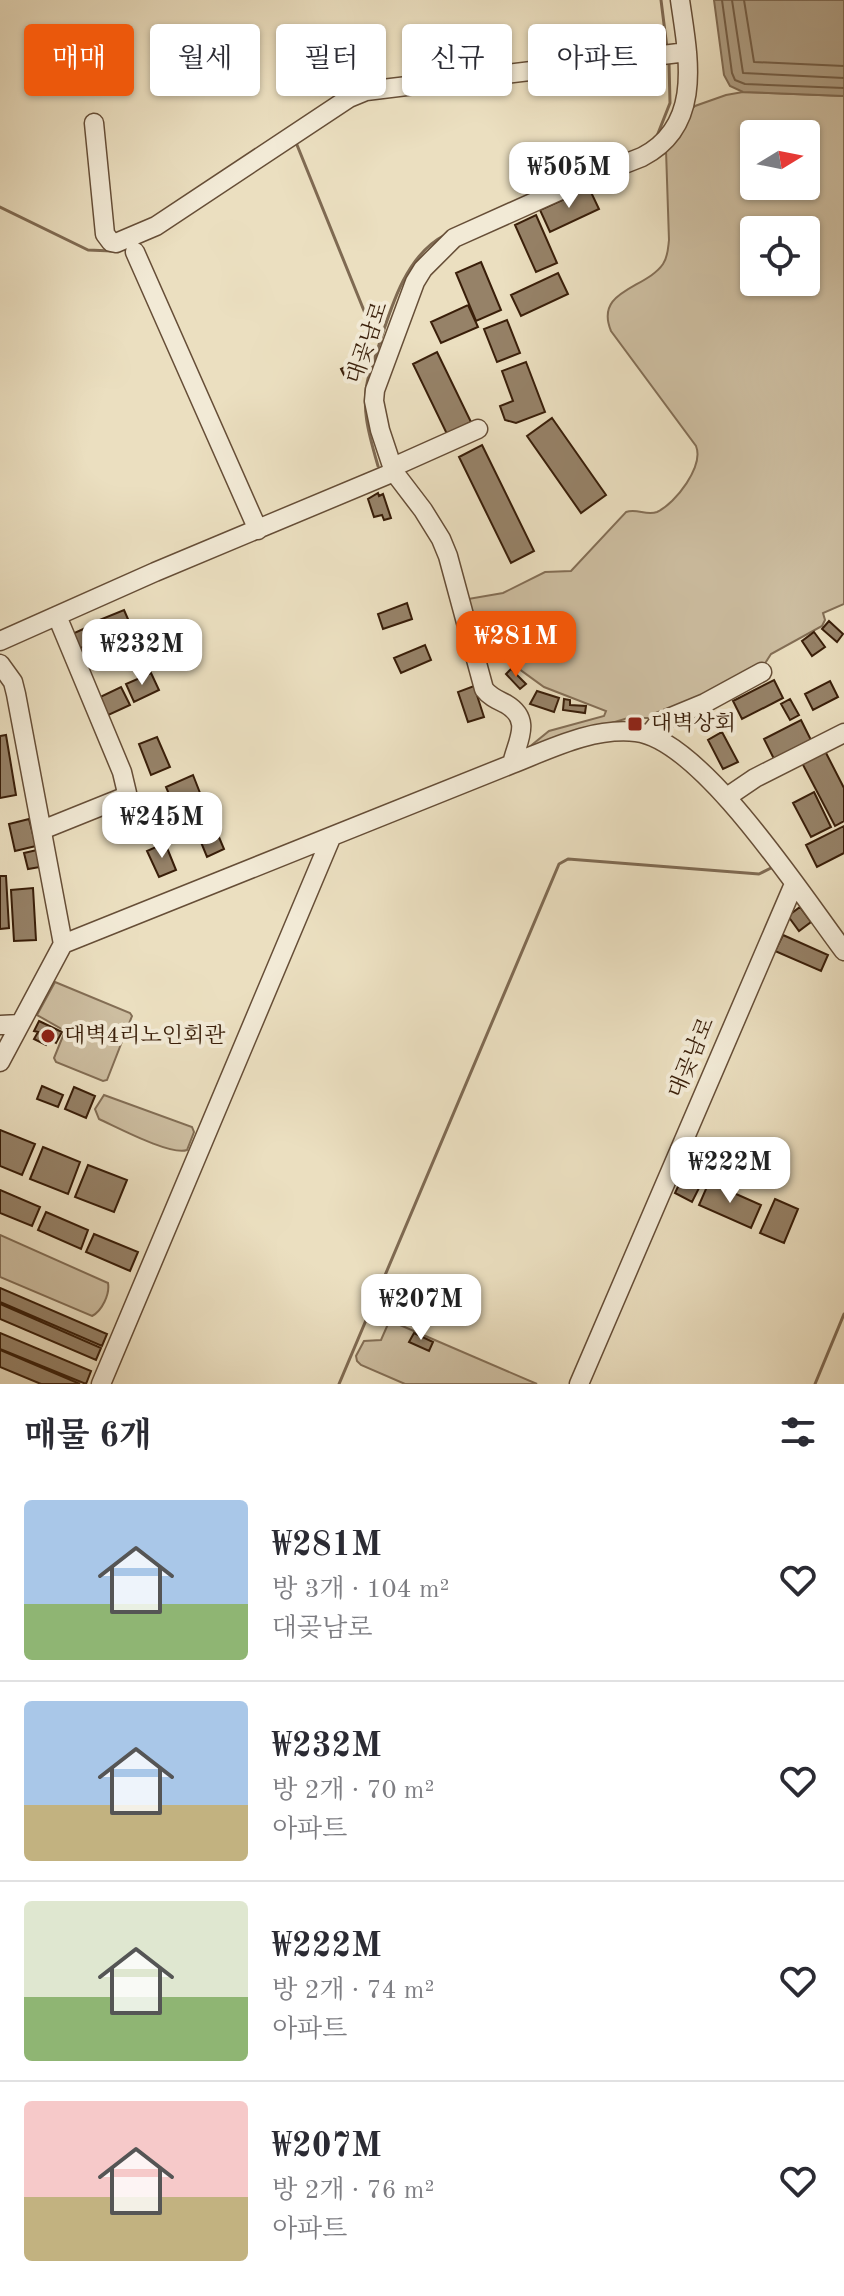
<!DOCTYPE html>
<html lang="ko">
<meta charset="utf-8">
<style>
body{margin:0;font-family:"Old Standard TT","Noto Serif KR",serif;background:#f7f7f7;color:#2b2b33;height:100vh;display:flex;flex-direction:column;font-size:30px;white-space:nowrap}
*{box-sizing:border-box;margin:0}
p{font-size:26px;color:#7c7c81}
.icon{flex:none;width:44px;height:44px;fill:none;stroke:currentColor;stroke-width:2;stroke-linecap:round;stroke-linejoin:round}
.map{position:relative;height:1384px;overflow:hidden}
.details{display:flex;flex-direction:column;background:#fff;flex:1}
.details>*{flex:none}
.top-card{position:absolute;left:24px;top:24px;width:796px;height:72px;display:flex;gap:16px}
.needle{width:52px;rotate:80deg}
.tools{position:absolute;left:740px;top:120px;display:grid;gap:16px}
.tools a{display:grid;place-items:center;width:80px;height:80px;border-radius:8px;background:#fff;box-shadow:0 2px 6px #0004;font-size:40px}
.price{position:absolute;translate:-50% -68px;padding:0 18px;border-radius:16px;background:#fff;color:#222;font-size:26px;line-height:52px;filter:drop-shadow(0 2px 4px #0008)}
.price::after{content:'';position:absolute;left:50%;top:48px;width:24px;height:18px;margin-left:-12px;background:inherit;clip-path:polygon(0 0,100% 0,50% 100%)}
.price.selected{background:#ea580c;color:#fff}
ul{padding:0;list-style:none}
li{display:flex;align-items:center;gap:24px;height:200px;padding:0 24px}
li+li{border-top:2px solid #e1e1e2}
li span{display:grid;place-items:center;flex:none;width:224px;height:160px;border-radius:8px;color:#555}
li>.icon{margin-inline-start:auto}
span .icon{width:96px;height:96px;fill:#fffc;stroke-width:1}
li b{font-size:34px}
h2{display:flex;justify-content:space-between;align-items:center;height:96px;padding:0 24px;font-size:34px}
.chip{padding:0 28px;border-radius:8px;background:#fff;box-shadow:0 2px 6px #0004;font-size:28px;line-height:72px}
.chip.selected{background:#ea580c;color:#fff}
.map>svg:first-child{display:block}
.green{fill:#cdbea1;stroke:#836e55;stroke-width:2;fill-rule:evenodd}
.water{fill:#ae9d82;stroke:#7f6a52;stroke-width:2}
.lines{fill:none;stroke-linecap:round;stroke-linejoin:round}
.shore{stroke:#745e46;stroke-width:2}
.stream{stroke:#7f6a52;stroke-width:3}
.building{fill:#968268;stroke:#391e09;stroke-width:2}
.minor-casing{stroke:#664e37;stroke-width:21}
.minor{stroke:#f2ead6;stroke-width:18}
.poi-dot{fill:#8f2418;stroke:#f2ead6;stroke-width:3}
.labels{text-anchor:middle;dominant-baseline:central;stroke-width:8;stroke-linejoin:round;paint-order:stroke}
.street-label{font-size:22px;fill:#391e09;stroke:#f2ead6}
.poi-label{font-size:22px;fill:#391e09;stroke:#f2ead6;text-anchor:start}
</style>
<div class="map">
<svg width="844" height="1384" viewBox="0 0 844 1384">
<rect width="100%" height="100%" fill="#ebdfc0"/>
<filter id="stains"><feTurbulence type="fractalNoise" baseFrequency=".0025" numOctaves="4"/><feColorMatrix values="0 0 0 0 .2 0 0 0 0 .09 0 0 0 0 .02 0 0 0 .5 -.17"/></filter>
<radialGradient id="worn" r=".72"><stop offset=".6" stop-color="#630" stop-opacity="0"/><stop offset="1" stop-color="#630" stop-opacity=".3"/></radialGradient>
<path class="green" d="M 743,92 L 844,96 L 844,604 L 823,613 L 825,620 L 822,626 L 771,654 L 764,665 L 740,680 L 651,718 L 628,718 L 528,748 L 549,731 L 604,716 L 606,711 L 544,687 L 508,661 L 485,652 L 480,647 L 468,599 L 503,593 L 545,572 L 571,571 L 626,512 C 637,508 646,516 657,512 C 676,503 704,466 696,446 L 611,331 C 594,290 646,289 663,264 C 668,257 668,248 669,240 L 666,150 L 687,113 L 695,106 L 726,95 ZM 754,134 L 806,134 L 806,186 L 754,186 ZM 754,230 L 806,230 L 806,282 L 754,282 Z
M 55,982 L 130,1013 L 132,1016 L 107,1080 L 103,1081 L 56,1062 L 54,1058 L 65,1031 L 37,1015 Z
M 104,1095 L 192,1127 L 194,1132 L 187,1150 C 171,1156 117,1127 99,1119 L 95,1109 Z
M 0,1235 L 108,1283 C 110,1294 102,1311 92,1316 L 0,1277 Z
M 393,1322 L 537,1384 L 405,1384 L 361,1365 L 357,1361 L 356,1356 L 364,1341 L 381,1340 L 388,1324 Z"/>
<path class="water" d="M 714,0 L 844,0 L 844,96 L 743,92 L 730,86 L 724,75 Z"/>
<g class="lines">
<path class="shore" d="M 722,0 L 732,73 L 735,80 L 745,84 L 844,88
M 732,0 L 743,73 L 844,78
M 744,0 L 754,62 L 844,66"/>
<path class="stream" d="M 661,0 L 667,48
M 657,136 L 670,103 L 669,63
M 295,140 L 371,328 L 381,343
M 0,207 L 88,250 L 112,251
M 378,466 C 369,435 360,406 369,375 C 386,329 398,259 445,235
M 339,1384 L 559,864 L 568,859 L 759,874 L 771,868
M 815,1384 L 844,1314"/>
</g>
<path class="building" d="M 589,188 L 599,209 L 550,232 L 540,210 Z
M 536,215 L 557,263 L 536,272 L 515,225 Z
M 481,262 L 501,310 L 476,321 L 456,273 Z
M 558,273 L 568,294 L 521,316 L 511,295 Z
M 468,305 L 478,327 L 441,343 L 431,322 Z
M 507,320 L 520,353 L 497,362 L 484,329 Z
M 437,352 L 471,422 L 447,434 L 413,364 Z
M 356,362 L 361,372 L 346,379 L 341,369 Z
M 526,362 L 545,412 L 516,423 L 505,420 L 500,406 L 513,401 L 502,371 Z
M 552,418 L 606,495 L 581,513 L 527,436 Z
M 482,445 L 534,551 L 511,563 L 459,457 Z
M 378,493 L 379,496 L 383,494 L 391,518 L 384,520 L 382,515 L 374,517 L 368,499 Z
M 407,603 L 412,619 L 383,629 L 378,614 Z
M 124,610 L 131,626 L 105,638 L 97,621 Z
M 829,621 L 843,634 L 837,642 L 822,629 Z
M 94,624 L 100,640 L 76,650 L 70,635 Z
M 133,630 L 140,646 L 114,658 L 106,642 Z
M 814,632 L 825,647 L 812,656 L 802,641 Z
M 425,645 L 431,660 L 401,673 L 394,658 Z
M 511,669 L 526,684 L 520,689 L 506,674 Z
M 151,673 L 159,690 L 134,702 L 126,684 Z
M 774,680 L 783,698 L 742,719 L 733,701 Z
M 830,681 L 838,697 L 813,710 L 805,694 Z
M 474,686 L 484,717 L 468,722 L 458,692 Z
M 121,687 L 130,705 L 104,717 L 96,699 Z
M 537,691 L 559,698 L 554,712 L 530,704 Z
M 564,699 L 570,700 L 570,705 L 586,706 L 585,713 L 563,710 Z
M 790,699 L 799,715 L 790,720 L 781,704 Z
M 801,720 L 811,740 L 774,759 L 764,739 Z
M 722,732 L 738,762 L 723,769 L 708,740 Z
M 6,735 L 16,795 L 0,798 L 0,736 Z
M 157,737 L 170,767 L 151,775 L 139,744 Z
M 825,751 L 844,788 L 844,821 L 835,826 L 802,763 Z
M 193,775 L 200,793 L 173,804 L 166,787 Z
M 814,792 L 831,827 L 811,837 L 793,803 Z
M 152,794 L 160,812 L 134,823 L 126,805 Z
M 29,819 L 36,846 L 15,851 L 9,824 Z
M 213,823 L 224,849 L 207,857 L 196,830 Z
M 844,826 L 844,853 L 817,867 L 806,845 Z
M 165,843 L 176,870 L 159,877 L 147,851 Z
M 37,850 L 40,867 L 28,869 L 24,853 Z
M 0,876 L 6,876 L 9,928 L 0,929 Z
M 33,888 L 36,940 L 14,941 L 11,890 Z
M 800,907 L 811,922 L 799,931 L 788,916 Z
M 783,935 L 828,955 L 821,971 L 775,951 Z
M 39,1021 L 62,1032 L 56,1043 L 49,1039 L 46,1045 L 34,1039 L 38,1032 L 34,1031 Z
M 42,1086 L 63,1095 L 58,1107 L 37,1099 Z
M 74,1087 L 95,1096 L 86,1118 L 65,1109 Z
M 0,1130 L 35,1144 L 22,1175 L 0,1166 Z
M 43,1147 L 80,1162 L 68,1194 L 30,1179 Z
M 88,1165 L 127,1180 L 114,1212 L 75,1197 Z
M 683,1176 L 701,1184 L 692,1202 L 675,1193 Z
M 709,1182 L 761,1205 L 751,1228 L 699,1205 Z
M 0,1190 L 40,1207 L 32,1226 L 0,1213 Z
M 775,1199 L 798,1209 L 784,1243 L 760,1233 Z
M 46,1212 L 88,1230 L 81,1249 L 38,1230 Z
M 94,1234 L 138,1252 L 130,1271 L 86,1252 Z
M 0,1288 L 107,1334 L 102,1346 L 0,1302 Z
M 0,1304 L 101,1348 L 96,1360 L 0,1319 Z
M 0,1333 L 91,1371 L 86,1384 L 0,1349 Z
M 414,1333 L 433,1342 L 429,1351 L 409,1342 Z
M 0,1350 L 80,1384 L 41,1384 L 0,1367 Z"/>
<g class="lines">
<defs>
<path id="minor" d="M 94,123 L 105,234 L 111,242 L 116,243 L 156,226 L 349,98 L 366,91 L 687,52
M 135,252 L 258,530
M 393,467 L 478,429
M 0,641 L 155,572 L 394,472
M 0,664 L 13,682 L 16,694 L 63,944
M 649,735 L 659,722 L 705,703 L 762,672
M 512,764 C 517,741 533,720 506,704 C 498,700 490,697 484,689 L 448,556 L 441,539 L 423,510 L 394,472 L 380,430 L 374,401 L 375,390 L 415,282 L 423,269 L 454,238 L 581,181 L 642,157 C 704,125 688,56 680,0
M 727,797 L 755,778 L 844,733
M 42,830 L 124,797 L 127,793 L 122,772 L 57,616
M 0,1025 L 20,1024
M 0,1062 L 63,944 L 512,764 C 550,749 593,727 636,732 C 702,740 803,897 844,951
M 101,1384 L 331,838
M 579,1384 L 794,884"/>
</defs>
<use href="#minor" class="minor-casing"/>
<use href="#minor" class="minor"/>
</g>
<g class="poi-dot">
<rect x="627" y="716" width="16" height="16" rx="4"/>
<circle cx="48" cy="1036" r="8"/>
</g>
<g class="labels">
<g class="street-label">
<text transform="translate(368 343) rotate(-71)">대곶남로</text>
<text transform="translate(692 1058) rotate(-67)">대곶남로</text>
</g>
<g class="poi-label">
<text x="651" y="724">대벽상회</text>
<text x="64" y="1036">대벽4리노인회관</text>
</g>
</g>
<rect width="100%" height="100%" filter="url(#stains)"/>
<rect width="100%" height="100%" fill="url(#worn)"/>
</svg>
<div class="tools">
<a><svg class="needle" viewBox="-14 -14 28 28"><path d="M0-13l5 13h-10z" fill="#e53935"/><path d="M0 13l5-13h-10z" fill="#7c7c81"/></svg></a>
<a><svg class="icon" aria-label="locate" viewBox="0 0 24 24"><circle cx="12" cy="12" r="6"/><path d="M12 2v4M12 18v4M2 12h4M18 12h4"/></svg></a>
</div>
<b class="price" style="left:569px;top:210px">₩505M</b>
<b class="price selected" style="left:516px;top:679px">₩281M</b>
<b class="price" style="left:142px;top:687px">₩232M</b>
<b class="price" style="left:162px;top:860px">₩245M</b>
<b class="price" style="left:730px;top:1205px">₩222M</b>
<b class="price" style="left:421px;top:1342px">₩207M</b>
<div class="top-card">
<a class="chip selected">매매</a>
<a class="chip">월세</a>
<a class="chip">필터</a>
<a class="chip">신규</a>
<a class="chip">아파트</a>
</div>
</div>
<section class="details">
<h2>매물 6개<svg class="icon" aria-label="filters" viewBox="0 0 24 24"><path d="M4 7h16M4 17h16"/><circle cx="9" cy="7" r="2"/><circle cx="15" cy="17" r="2"/></svg></h2>
<ul>
<li><span style="background:linear-gradient(#a9c7e8 65%,#8fb573 0)"><svg class="icon" aria-label="home" viewBox="0 0 24 24"><path d="M3 11l9-7 9 7M6 9v11h12V9"/></svg></span><div><b>₩281M</b><p>방 3개 · 104 m²</p><p>대곶남로</p></div><svg class="icon" aria-label="heart" viewBox="0 0 24 24"><path d="M12 20l-8-8c-3-5 5-10 8-4 3-6 11-1 8 4z"/></svg></li>
<li><span style="background:linear-gradient(#a9c7e8 65%,#c2b280 0)"><svg class="icon" aria-label="home" viewBox="0 0 24 24"><path d="M3 11l9-7 9 7M6 9v11h12V9"/></svg></span><div><b>₩232M</b><p>방 2개 · 70 m²</p><p>아파트</p></div><svg class="icon" aria-label="heart" viewBox="0 0 24 24"><path d="M12 20l-8-8c-3-5 5-10 8-4 3-6 11-1 8 4z"/></svg></li>
<li><span style="background:linear-gradient(#dfe7d0 60%,#8fb573 0)"><svg class="icon" aria-label="home" viewBox="0 0 24 24"><path d="M3 11l9-7 9 7M6 9v11h12V9"/></svg></span><div><b>₩222M</b><p>방 2개 · 74 m²</p><p>아파트</p></div><svg class="icon" aria-label="heart" viewBox="0 0 24 24"><path d="M12 20l-8-8c-3-5 5-10 8-4 3-6 11-1 8 4z"/></svg></li>
<li><span style="background:linear-gradient(#f6c9c9 60%,#c2b280 0)"><svg class="icon" aria-label="home" viewBox="0 0 24 24"><path d="M3 11l9-7 9 7M6 9v11h12V9"/></svg></span><div><b>₩207M</b><p>방 2개 · 76 m²</p><p>아파트</p></div><svg class="icon" aria-label="heart" viewBox="0 0 24 24"><path d="M12 20l-8-8c-3-5 5-10 8-4 3-6 11-1 8 4z"/></svg></li>
</ul>
</section>
